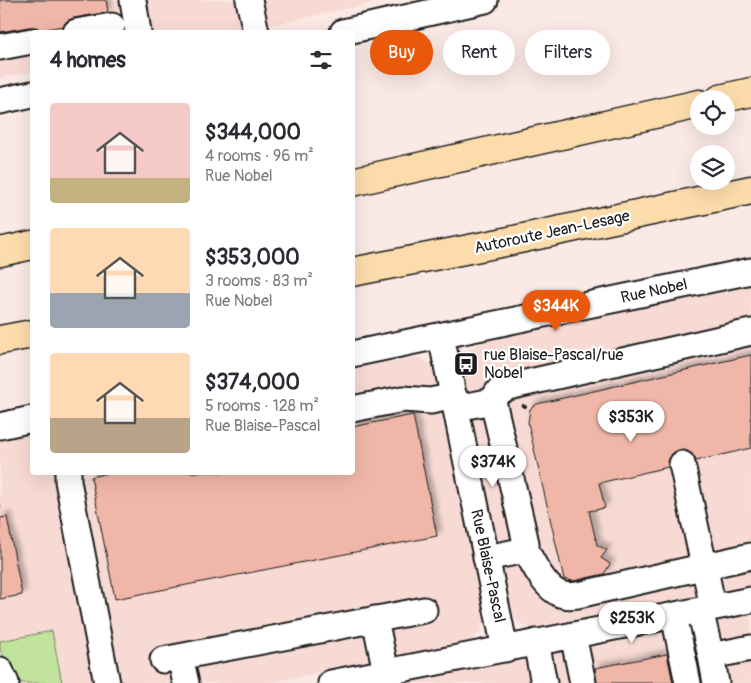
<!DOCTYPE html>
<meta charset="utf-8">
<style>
body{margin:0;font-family:Pangolin,sans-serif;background:#f7f7f7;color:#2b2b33;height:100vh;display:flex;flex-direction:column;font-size:19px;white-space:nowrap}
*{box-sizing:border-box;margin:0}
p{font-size:16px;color:#7c7c81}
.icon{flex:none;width:28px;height:28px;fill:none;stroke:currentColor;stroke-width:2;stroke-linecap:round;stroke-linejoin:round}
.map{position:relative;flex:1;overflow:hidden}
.panel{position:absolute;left:30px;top:30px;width:325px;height:445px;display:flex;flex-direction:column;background:#fff;border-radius:5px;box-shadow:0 5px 20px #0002}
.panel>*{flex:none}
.guide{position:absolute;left:370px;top:30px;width:305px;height:45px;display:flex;gap:10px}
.buttons{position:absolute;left:690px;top:90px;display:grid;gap:10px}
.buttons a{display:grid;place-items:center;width:45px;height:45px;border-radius:50%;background:#fff;box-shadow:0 5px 20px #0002;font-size:25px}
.price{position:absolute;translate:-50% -42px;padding:0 11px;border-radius:18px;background:#fff;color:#222;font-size:16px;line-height:32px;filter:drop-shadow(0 1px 2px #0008)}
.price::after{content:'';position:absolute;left:50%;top:30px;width:15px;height:11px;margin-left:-8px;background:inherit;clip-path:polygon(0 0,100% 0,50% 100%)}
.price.selected{background:#ea580c;color:#fff}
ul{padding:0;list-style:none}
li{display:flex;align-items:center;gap:15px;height:125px;padding:0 20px}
li span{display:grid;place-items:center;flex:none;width:140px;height:100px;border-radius:5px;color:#555}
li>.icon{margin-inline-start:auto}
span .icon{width:60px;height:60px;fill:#fffc;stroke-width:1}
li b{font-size:21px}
h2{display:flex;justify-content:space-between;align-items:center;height:60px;padding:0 20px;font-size:21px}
.pill{padding:0 18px;border-radius:22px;background:#fff;box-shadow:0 5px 20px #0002;font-size:18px;line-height:45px}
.pill.selected{background:#ea580c;color:#fff}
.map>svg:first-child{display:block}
.built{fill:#f7dad3}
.green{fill:#c1e39d;stroke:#6e805c}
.building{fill:#f0b7a8;stroke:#1c1c1c;filter:url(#shadow)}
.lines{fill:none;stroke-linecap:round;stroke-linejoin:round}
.minor-casing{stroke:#1c1c1c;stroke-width:29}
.highway-casing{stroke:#1c1c1c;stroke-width:31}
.path{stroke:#1c1c1c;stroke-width:3;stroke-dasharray:5 4;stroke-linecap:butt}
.minor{stroke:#fff;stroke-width:25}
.highway{stroke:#fddcac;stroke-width:28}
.labels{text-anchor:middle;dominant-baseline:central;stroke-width:4.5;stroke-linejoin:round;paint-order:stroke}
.street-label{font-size:16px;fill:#1c1c1c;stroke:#fff}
.poi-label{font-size:16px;fill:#1c1c1c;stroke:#fff;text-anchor:start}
</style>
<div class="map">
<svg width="751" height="683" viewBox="0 0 751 683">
<defs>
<filter id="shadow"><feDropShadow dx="4.5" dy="-4.5" stdDeviation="2.5" flood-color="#0004"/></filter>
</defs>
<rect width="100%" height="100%" fill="#fae9e5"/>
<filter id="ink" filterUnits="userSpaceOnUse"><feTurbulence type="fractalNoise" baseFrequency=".02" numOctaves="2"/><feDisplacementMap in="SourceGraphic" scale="10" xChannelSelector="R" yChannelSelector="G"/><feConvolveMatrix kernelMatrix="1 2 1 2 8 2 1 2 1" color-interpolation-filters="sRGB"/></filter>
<g filter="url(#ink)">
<path class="built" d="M 0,0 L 386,0 L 237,32 L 32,32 L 32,72 L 0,78 Z
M 751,285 L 751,587 L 547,627 L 536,629 L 528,627 L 519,622 L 512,614 L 508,603 L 461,367 L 462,358 L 470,349 L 481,342 Z
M 416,357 L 423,359 L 432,366 L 438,374 L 485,612 L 484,622 L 480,632 L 472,640 L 462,644 L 267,683 L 62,683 L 52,631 L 0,641 L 0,438 L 32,432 L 32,472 L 352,472 L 353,369 Z
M 751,612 L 751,683 L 394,683 Z"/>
<path class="green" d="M 52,631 L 62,683 L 18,683 L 10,663 L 0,651 L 0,641 Z"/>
<path class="building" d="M 0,0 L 106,0 L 108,12 L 74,18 L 67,21 L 63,26 L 41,30 L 36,27 L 29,27 L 0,32 Z
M 751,355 L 751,448 L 696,461 L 693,455 L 687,451 L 678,450 L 673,453 L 669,459 L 668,467 L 599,483 L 605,508 L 589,511 L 597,545 L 607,550 L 601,558 L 610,564 L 604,574 L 573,581 L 564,579 L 528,423 L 530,409 L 537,404 Z
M 413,415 L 437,536 L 115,599 L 91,477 L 112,472 L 352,472 L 352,427 Z
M 7,517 L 22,595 L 0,599 L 0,518 Z
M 667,654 L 673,683 L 597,683 L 595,668 Z"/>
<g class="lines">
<defs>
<path id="minor" d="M 133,0 L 138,32
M 249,0 L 256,32
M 76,32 L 112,26
M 343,32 L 485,0
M 0,47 L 32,41
M 0,101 L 32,94
M 441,336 L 505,649
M 352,354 L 751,271
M 493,401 L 497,393 L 508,387 L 751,332
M 456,408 L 493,401 L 526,543 L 526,550 L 486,558
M 352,409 L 403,399 L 431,401 L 454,396
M 0,426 L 32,419
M 682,464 L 713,607
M 68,472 L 68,481 L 107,683
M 526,550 C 533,564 547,592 564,595 C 573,597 582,594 591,592 L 751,556
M 700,610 L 711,656 L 751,648
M 674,615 L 688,683
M 375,619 L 386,672
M 573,635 L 583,683
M 536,642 L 544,683
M 711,656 L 716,683
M 180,657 L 186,683
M 163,660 L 424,610
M 0,670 L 6,683
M 331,683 L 751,600"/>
<path id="highway" d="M 720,99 L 751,92
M 352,182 L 699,104
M 0,252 L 32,245
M 352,272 L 500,243 L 751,190
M 0,340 L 32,334"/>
</defs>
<use href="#minor" class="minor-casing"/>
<use href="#highway" class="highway-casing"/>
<path class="path" d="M 522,405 L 530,409
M 0,506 L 1,506"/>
<use href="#minor" class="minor"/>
<use href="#highway" class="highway"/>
</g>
</g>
<defs>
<symbol id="bus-square" viewBox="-11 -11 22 22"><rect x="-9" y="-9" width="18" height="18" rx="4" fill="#1c1c1c" stroke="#fff"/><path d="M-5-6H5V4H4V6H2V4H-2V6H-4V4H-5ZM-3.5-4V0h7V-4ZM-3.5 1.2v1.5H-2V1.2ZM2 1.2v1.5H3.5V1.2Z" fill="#fff"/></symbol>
</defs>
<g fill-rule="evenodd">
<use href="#bus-square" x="452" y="350" width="28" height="28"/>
</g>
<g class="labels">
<g class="street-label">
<text transform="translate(552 232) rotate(-12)">Autoroute Jean-Lesage</text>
<text transform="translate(654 291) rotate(-12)">Rue Nobel</text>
<text transform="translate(488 566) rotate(78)">Rue Blaise-Pascal</text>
</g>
<g class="poi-label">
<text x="484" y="355">rue Blaise-Pascal/rue<tspan x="484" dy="18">Nobel</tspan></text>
</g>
</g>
</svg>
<div class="buttons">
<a><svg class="icon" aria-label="locate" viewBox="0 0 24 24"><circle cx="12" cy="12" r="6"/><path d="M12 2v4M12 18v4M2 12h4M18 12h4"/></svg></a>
<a><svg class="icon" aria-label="layers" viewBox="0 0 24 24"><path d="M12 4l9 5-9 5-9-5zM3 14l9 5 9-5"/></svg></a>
</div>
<b class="price selected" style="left:556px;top:332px">$344K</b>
<b class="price" style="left:631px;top:443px">$353K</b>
<b class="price" style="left:493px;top:488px">$374K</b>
<b class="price" style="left:632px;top:644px">$253K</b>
<div class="guide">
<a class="pill selected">Buy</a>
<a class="pill">Rent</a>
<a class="pill">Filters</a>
</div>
<section class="panel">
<h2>4 homes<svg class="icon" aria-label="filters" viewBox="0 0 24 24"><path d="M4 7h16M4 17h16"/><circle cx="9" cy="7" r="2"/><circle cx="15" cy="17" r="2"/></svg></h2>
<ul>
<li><span style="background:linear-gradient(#f6c9c9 75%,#c2b280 0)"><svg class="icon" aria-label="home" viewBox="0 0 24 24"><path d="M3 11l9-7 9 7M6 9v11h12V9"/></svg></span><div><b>$344,000</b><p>4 rooms · 96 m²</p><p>Rue Nobel</p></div></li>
<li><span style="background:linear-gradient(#ffd9b3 65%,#9aa5b1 0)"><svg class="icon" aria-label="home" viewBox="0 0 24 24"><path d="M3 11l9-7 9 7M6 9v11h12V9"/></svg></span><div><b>$353,000</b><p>3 rooms · 83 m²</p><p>Rue Nobel</p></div></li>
<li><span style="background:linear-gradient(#ffd9b3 65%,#b9a48a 0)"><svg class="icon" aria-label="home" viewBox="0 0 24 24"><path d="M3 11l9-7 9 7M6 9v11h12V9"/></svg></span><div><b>$374,000</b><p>5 rooms · 128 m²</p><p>Rue Blaise-Pascal</p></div></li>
</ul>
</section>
</div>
